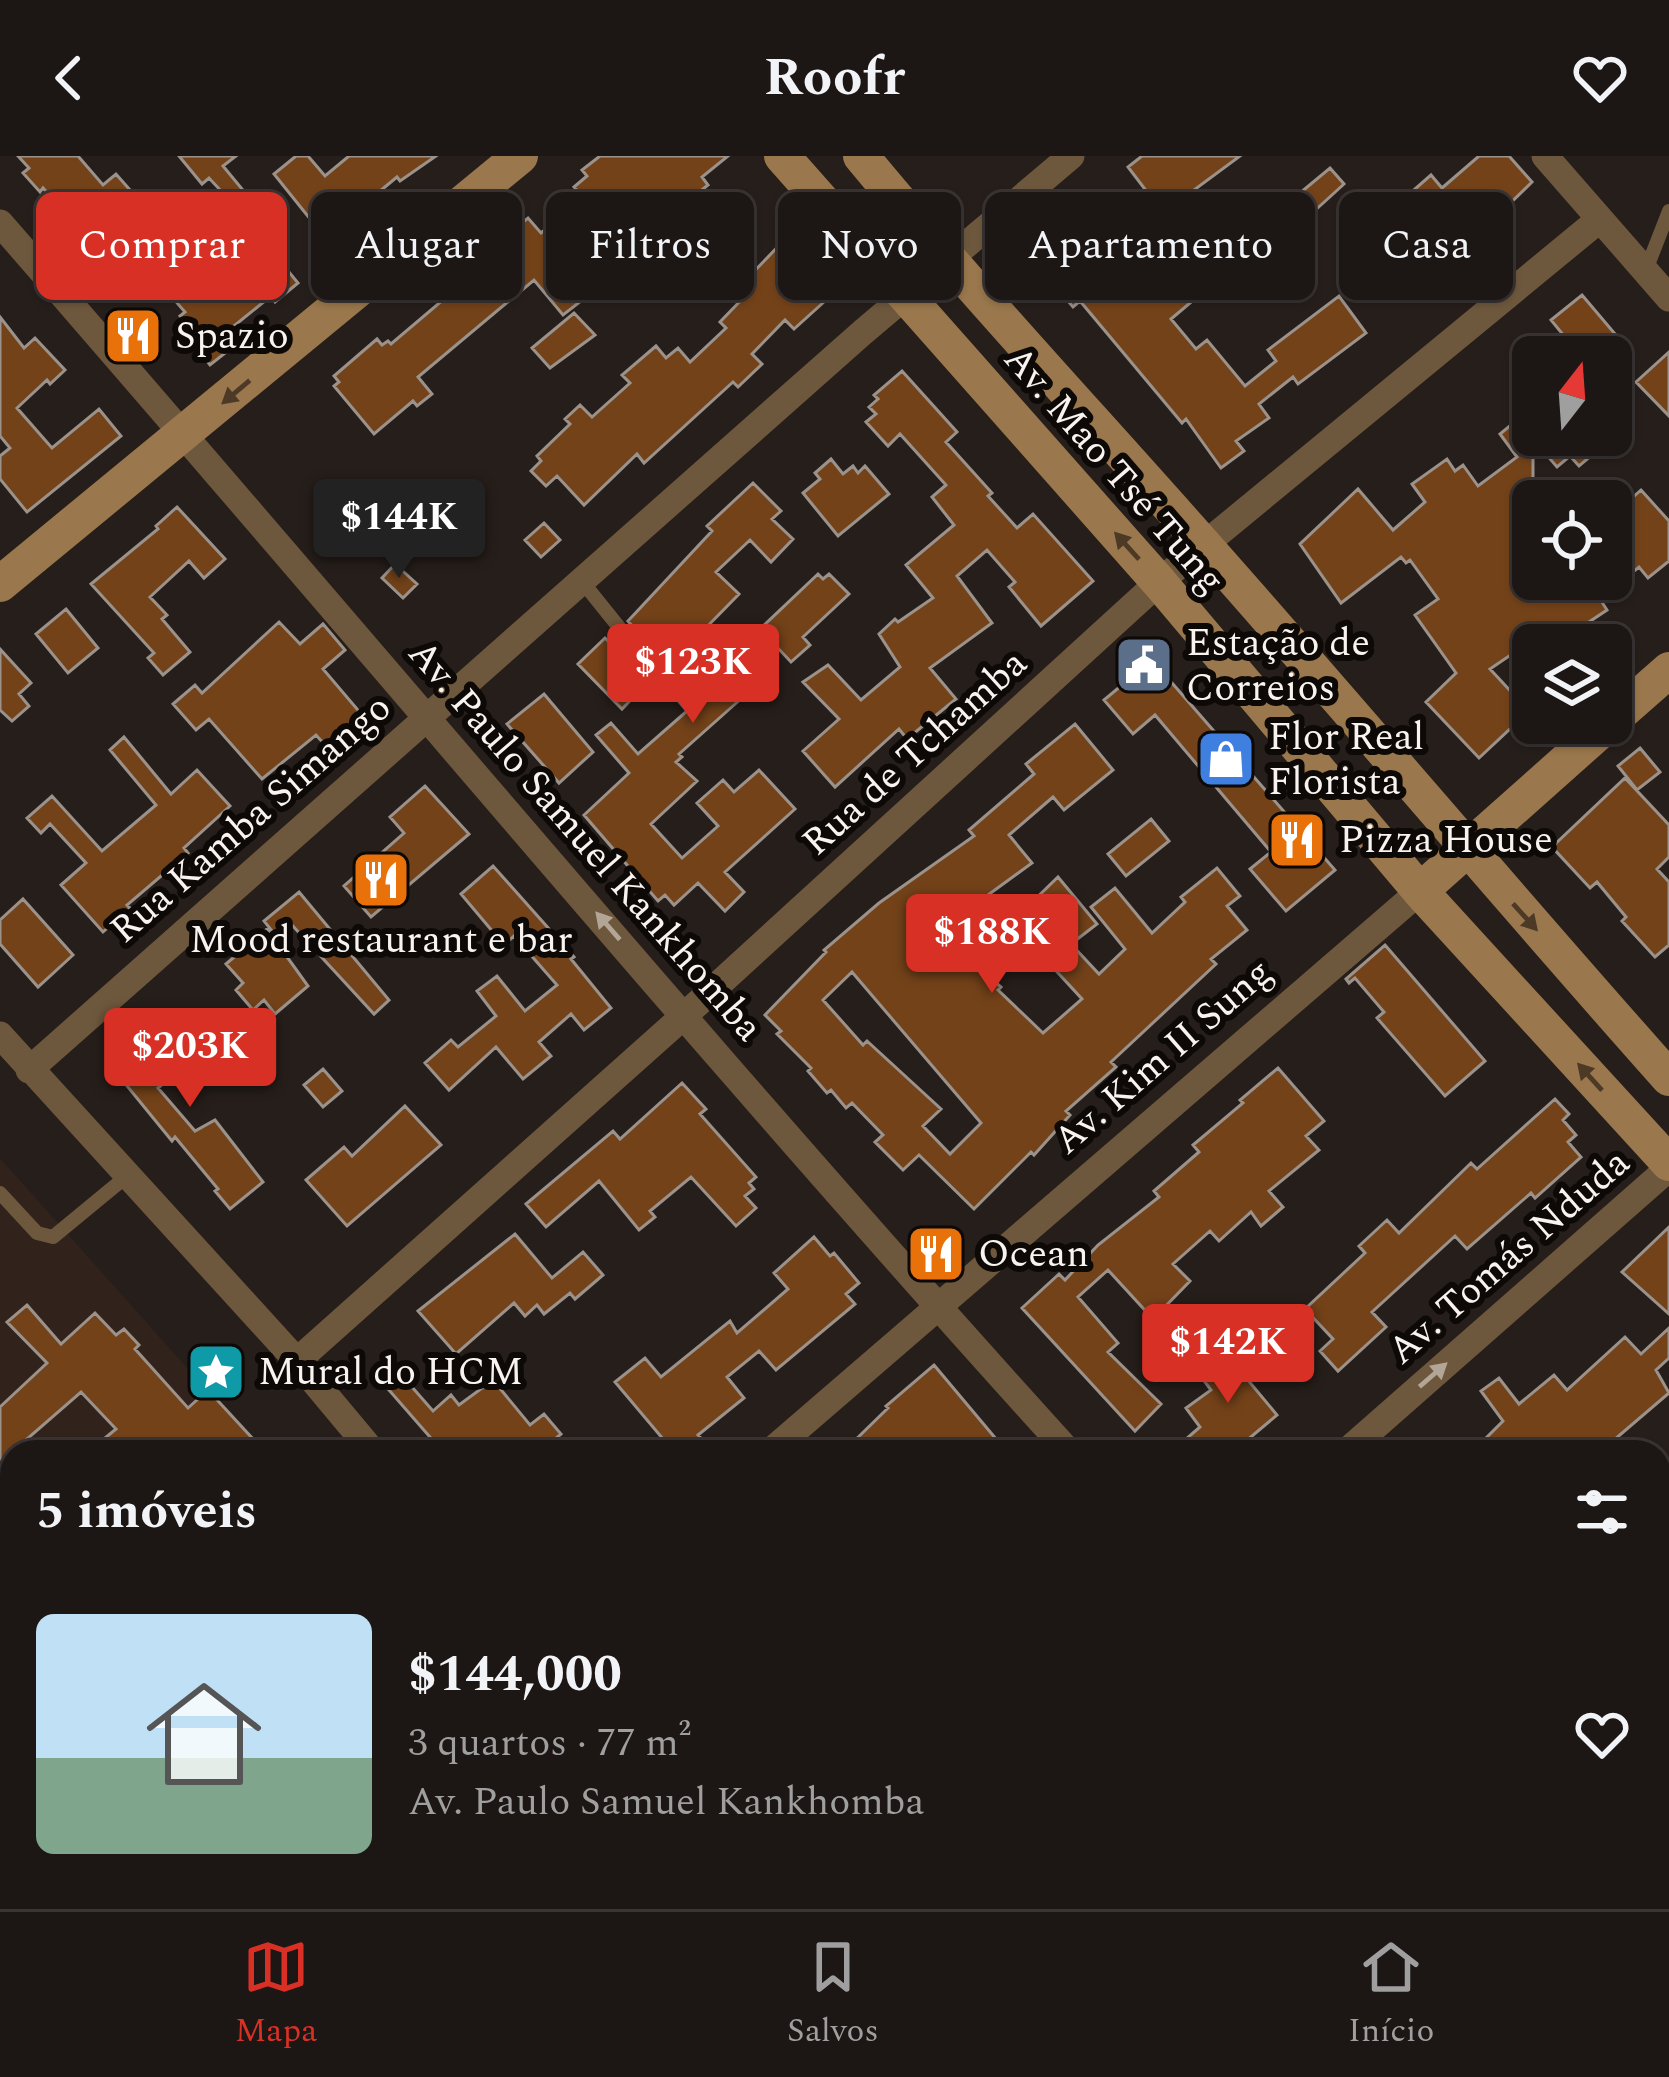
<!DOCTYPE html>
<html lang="pt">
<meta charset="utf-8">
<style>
body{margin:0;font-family:Spectral,serif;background:#292322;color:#f1f3f6;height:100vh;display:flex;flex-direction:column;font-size:45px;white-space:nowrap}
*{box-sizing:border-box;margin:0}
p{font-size:39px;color:#a09fa0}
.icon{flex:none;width:66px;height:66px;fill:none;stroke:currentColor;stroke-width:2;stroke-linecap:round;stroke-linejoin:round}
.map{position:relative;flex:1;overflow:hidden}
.side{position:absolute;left:0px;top:1284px;width:1671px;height:471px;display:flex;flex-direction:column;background:#1c1614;border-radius:36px 36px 0 0;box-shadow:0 3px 9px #0004,0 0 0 3px #3a3534}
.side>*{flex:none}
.top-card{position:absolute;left:36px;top:36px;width:1599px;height:108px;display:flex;gap:24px}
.needle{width:78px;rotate:17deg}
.controls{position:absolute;left:1512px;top:180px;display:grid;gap:24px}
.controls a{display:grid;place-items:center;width:120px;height:120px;border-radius:18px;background:#1c1614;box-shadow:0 3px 9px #0004,0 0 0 3px #3a3534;font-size:60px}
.price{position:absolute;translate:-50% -102px;padding:0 27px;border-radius:12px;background:#d93025;color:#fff;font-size:39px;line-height:78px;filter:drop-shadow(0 3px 6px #0008)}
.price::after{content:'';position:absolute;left:50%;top:72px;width:36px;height:27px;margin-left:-18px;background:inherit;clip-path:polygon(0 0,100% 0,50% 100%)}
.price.active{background:#222;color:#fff}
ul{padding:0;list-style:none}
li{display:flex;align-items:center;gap:36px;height:300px;padding:0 36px}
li+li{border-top:3px solid #3a3534}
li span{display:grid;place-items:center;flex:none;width:336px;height:240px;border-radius:18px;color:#555}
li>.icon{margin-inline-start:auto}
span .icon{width:144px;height:144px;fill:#fffc;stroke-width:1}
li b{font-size:51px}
h2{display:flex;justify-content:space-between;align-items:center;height:144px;padding:0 36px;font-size:51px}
.chip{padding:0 42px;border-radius:18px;background:#1c1614;box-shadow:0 3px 9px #0004,0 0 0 3px #3a3534;font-size:42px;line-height:108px}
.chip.active{background:#d93025;color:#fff}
header{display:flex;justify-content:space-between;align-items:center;height:156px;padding:0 36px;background:#1c1614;font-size:54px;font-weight:700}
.menu{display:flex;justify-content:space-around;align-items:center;height:168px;border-top:3px solid #3a3534;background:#1c1614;font-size:33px;color:#a09fa0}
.menu a{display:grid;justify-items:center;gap:6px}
.menu .active{color:#d93025}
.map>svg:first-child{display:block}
.built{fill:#31231b}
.building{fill:#734219;stroke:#9b928b;stroke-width:3;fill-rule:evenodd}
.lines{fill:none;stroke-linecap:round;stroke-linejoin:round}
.lane{stroke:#6e583d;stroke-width:14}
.street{stroke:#6e583d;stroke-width:27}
.secondary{stroke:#9a774c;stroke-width:36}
.oneway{fill:#4c3a26}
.oneway2{fill:#b4a696}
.labels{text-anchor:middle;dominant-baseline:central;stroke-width:12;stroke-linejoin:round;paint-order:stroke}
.poi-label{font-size:39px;fill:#f9f3f0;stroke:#0c0907;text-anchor:start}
.street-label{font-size:39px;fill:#f9f3f0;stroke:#0c0907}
</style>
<header><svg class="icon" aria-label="back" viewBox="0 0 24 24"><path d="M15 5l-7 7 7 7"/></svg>Roofr<svg class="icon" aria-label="heart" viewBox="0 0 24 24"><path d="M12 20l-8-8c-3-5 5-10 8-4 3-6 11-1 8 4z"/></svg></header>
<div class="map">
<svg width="1669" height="1753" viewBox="0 0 1669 1753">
<rect width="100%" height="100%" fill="#261e1a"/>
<path class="built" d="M 0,1002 L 262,1296 L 12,1296 L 12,1743 L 661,1743 L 670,1753 L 0,1753 Z"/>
<path class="building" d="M 18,0 L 78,0 L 103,29 L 116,18 L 130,34 L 123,41 L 183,112 L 201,97 L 218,118 L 262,83 L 298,127 L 275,146 L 271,140 L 224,178 L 234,190 L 210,209 L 186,178 L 191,174 L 180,160 L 185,156 L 159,126 L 139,143 L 43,32 L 40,36 L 23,17 L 29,12 Z
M 179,0 L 236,0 L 223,10 L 247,39 L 235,50 L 209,22 L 202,28 Z
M 296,0 L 308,0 L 325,20 L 349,0 L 436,0 L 400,25 L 397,21 L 351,59 L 367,77 L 339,99 L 274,18 Z
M 600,0 L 728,0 L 702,21 L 708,29 L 666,63 L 693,95 L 674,111 L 627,55 L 565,105 L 590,138 L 563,159 L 534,124 L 418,221 L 432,238 L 417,250 L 413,245 L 374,278 L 334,230 L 339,226 L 334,220 L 377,183 L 382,189 L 388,185 L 391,188 L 476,116 L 471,109 L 528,62 L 541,77 L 584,42 L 574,31 L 587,20 L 582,14 Z
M 1142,0 L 1240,0 L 1163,57 L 1128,11 Z
M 1479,0 L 1509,0 L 1532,26 L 1485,72 L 1491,80 L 1466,101 L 1408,39 L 1431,19 L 1442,32 Z
M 1330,12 L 1344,28 L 1310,59 L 1294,42 Z
M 1374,61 L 1414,103 L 1391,125 L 1387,119 L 1377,129 L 1344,90 Z
M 794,74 L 817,98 L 808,106 L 835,136 L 794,173 L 785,164 L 752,198 L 762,208 L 738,231 L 733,226 L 644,307 L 637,298 L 584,349 L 557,320 L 546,330 L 531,315 L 541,305 L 537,300 L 570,268 L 565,263 L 580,249 L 592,261 L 630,227 L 622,219 L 656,190 L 666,202 L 678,192 L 690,206 L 726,172 L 720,166 L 746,139 L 739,131 Z
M 1043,77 L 1074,114 L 1090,100 L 1111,125 L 1148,94 L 1168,118 L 1180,108 L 1203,136 L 1171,163 L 1196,193 L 1207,184 L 1245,230 L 1276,205 L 1268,194 L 1339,140 L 1366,177 L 1298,228 L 1293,221 L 1259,248 L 1269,262 L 1236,285 L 1244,295 L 1221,312 L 1186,263 L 1182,267 L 1080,145 L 1073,151 L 1024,93 Z
M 1582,139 L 1621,185 L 1602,201 L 1567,201 L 1556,188 L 1565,181 L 1551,164 Z
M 574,157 L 595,179 L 550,212 L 532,192 Z
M 0,161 L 24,192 L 35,182 L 65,214 L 50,228 L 47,224 L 17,252 L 52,292 L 99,253 L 121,280 L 27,356 L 0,323 L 0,300 L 10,292 L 0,280 Z
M 1669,196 L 1669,260 L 1636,226 Z
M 902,215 L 957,276 L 946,286 L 992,337 L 988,340 L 1017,372 L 1033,358 L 1093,425 L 1041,470 L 1009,431 L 1015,426 L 987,394 L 957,420 L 992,467 L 930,512 L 956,543 L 907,583 L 899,573 L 835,631 L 803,595 L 839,563 L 803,526 L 828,509 L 861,544 L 900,511 L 879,478 L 895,463 L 898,466 L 933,442 L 906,409 L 954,369 L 932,341 L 946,329 L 900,278 L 888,290 L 866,266 L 876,258 L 869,251 L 878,243 L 874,239 Z
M 1523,259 L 1533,279 L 1616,279 L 1579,310 L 1570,300 L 1557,311 L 1533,283 L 1533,442 L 1563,423 L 1587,423 L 1607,454 L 1580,472 L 1592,489 L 1542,489 L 1537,481 L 1490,513 L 1529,555 L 1479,602 L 1426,546 L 1456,517 L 1415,459 L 1438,443 L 1410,404 L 1406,407 L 1401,401 L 1341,447 L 1300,388 L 1358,333 L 1393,374 L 1425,346 L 1412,328 L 1447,303 L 1455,315 L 1463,309 L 1478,330 L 1517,301 L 1500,278 Z
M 831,303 L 843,318 L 853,310 L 858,317 L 865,310 L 889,338 L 838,380 L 803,337 L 820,323 L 815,317 Z
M 753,327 L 781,355 L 772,363 L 793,383 L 771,406 L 750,384 L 716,416 L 739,438 L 693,485 L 743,541 L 679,598 L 682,601 L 676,606 L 697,625 L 651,668 L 682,702 L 718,670 L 697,647 L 723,624 L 734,636 L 759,614 L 795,653 L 725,716 L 744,736 L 725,755 L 698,727 L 674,749 L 665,739 L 658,745 L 584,659 L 629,617 L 596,579 L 611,567 L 638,598 L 687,555 L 674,540 L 678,529 L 694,515 L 654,477 L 645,485 L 628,465 L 712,375 L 707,370 Z
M 1641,334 L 1669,365 L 1669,405 L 1648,422 L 1639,411 L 1633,416 L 1611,392 L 1611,382 L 1619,375 L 1611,361 Z
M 177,351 L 225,403 L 204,422 L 189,405 L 150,441 L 167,459 L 162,463 L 190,496 L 163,519 L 148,502 L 154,497 L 91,428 L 158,373 L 156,370 Z
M 544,367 L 560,384 L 541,401 L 525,384 Z
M 406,371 L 423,390 L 408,404 L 390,385 Z
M 395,408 L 417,428 L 403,442 L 382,422 Z
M 818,418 L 823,423 L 829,418 L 849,438 L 803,481 L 810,489 L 791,506 L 760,473 Z
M 66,453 L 98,492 L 68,517 L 36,478 Z
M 279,466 L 300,488 L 323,468 L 345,494 L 323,513 L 363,560 L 326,590 L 316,579 L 262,623 L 209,563 L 196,574 L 173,548 L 195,529 L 202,537 Z
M 612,481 L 629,501 L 626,504 L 648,526 L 622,553 L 578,508 L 605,482 L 608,485 Z
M 0,493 L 31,527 L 19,538 L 29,550 L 12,565 L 0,554 Z
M 1152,504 L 1335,714 L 1286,755 L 1250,713 L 1271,696 L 1155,559 L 1133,578 L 1104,544 Z
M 544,538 L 593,596 L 559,627 L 507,568 Z
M 1075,568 L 1113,614 L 1064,654 L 1053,641 L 1009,679 L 1032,707 L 951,766 L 982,795 L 1058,721 L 1097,768 L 1071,788 L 1099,818 L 1125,793 L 1091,751 L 1115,732 L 1152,777 L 1185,746 L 1181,741 L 1217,712 L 1240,740 L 1227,750 L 1247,774 L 1211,803 L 1216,808 L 1111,906 L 1116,911 L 1066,955 L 1070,959 L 1034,999 L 1031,996 L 974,1053 L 919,999 L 903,1014 L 875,986 L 883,979 L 852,947 L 846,952 L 831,934 L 827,937 L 808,915 L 811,912 L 777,878 L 781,875 L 765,859 L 826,796 L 824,794 L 879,747 L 974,680 L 969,674 L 1034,618 L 1026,608 ZM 1035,792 L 1082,843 L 1043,877 L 998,834 L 1001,831 L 993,824 ZM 852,816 L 981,967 L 950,998 L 923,970 L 941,953 L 867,885 L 863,889 L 823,844 Z
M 124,581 L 171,638 L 197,614 L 230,650 L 184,692 L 188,697 L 127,749 L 130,752 L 103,776 L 61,729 L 86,707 L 50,668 L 41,677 L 27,662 L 52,640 L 102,695 L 156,649 L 110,594 Z
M 1640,592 L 1660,616 L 1637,634 L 1618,610 Z
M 1625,622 L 1669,669 L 1669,701 L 1657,713 L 1669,726 L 1669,789 L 1655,801 L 1622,765 L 1626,761 L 1597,726 L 1590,732 L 1552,691 Z
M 425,630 L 469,678 L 371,761 L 344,730 L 404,677 L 390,661 Z
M 1151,663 L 1169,685 L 1126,720 L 1108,698 Z
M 493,710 L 574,801 L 571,803 L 611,852 L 584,874 L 571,858 L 539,886 L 551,900 L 523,923 L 496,891 L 449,934 L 425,907 L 451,884 L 458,891 L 496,860 L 477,835 L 497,820 L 525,855 L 557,829 L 514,780 L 504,789 L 461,738 Z
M 299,736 L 389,844 L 374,858 L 291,768 L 276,780 L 264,765 Z
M 23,743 L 73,799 L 38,831 L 0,788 L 0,764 Z
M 267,773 L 308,830 L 275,858 L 264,844 L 253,854 L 236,834 L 243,827 L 226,808 Z
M 1385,789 L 1485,905 L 1445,940 L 1377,862 L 1384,856 L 1355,822 L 1349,827 L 1346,823 Z
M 201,865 L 227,898 L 203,918 L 192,904 L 158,932 L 195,975 L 215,964 L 263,1026 L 230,1053 L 215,1035 L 218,1033 L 175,981 L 172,985 L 114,914 L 151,883 L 162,896 Z
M 1278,912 L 1324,965 L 1306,980 L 1319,994 L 1269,1035 L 1283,1051 L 1261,1070 L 1251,1056 L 1219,1085 L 1210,1075 L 1173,1108 L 1190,1125 L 1153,1163 L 1108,1114 L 1078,1141 L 1118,1187 L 1108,1196 L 1161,1248 L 1135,1275 L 1022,1152 L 1059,1118 L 1065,1124 L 1098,1089 L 1159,1041 L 1154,1035 L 1199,996 L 1193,989 L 1243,947 L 1240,944 Z
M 323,913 L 342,935 L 323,951 L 304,929 Z
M 682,927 L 706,953 L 700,958 L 756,1021 L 749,1027 L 754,1033 L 745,1040 L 756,1052 L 736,1070 L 691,1021 L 650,1055 L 655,1061 L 639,1074 L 599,1025 L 546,1071 L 526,1048 L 613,975 L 620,983 Z
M 1555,943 L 1569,958 L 1563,964 L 1576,979 L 1568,986 L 1581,1001 L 1535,1042 L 1531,1037 L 1467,1093 L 1455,1080 L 1372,1156 L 1386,1171 L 1338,1215 L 1320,1195 L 1333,1183 L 1305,1153 L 1365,1097 L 1359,1090 L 1387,1064 L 1399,1077 L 1471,1007 L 1477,1013 Z
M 405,950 L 441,989 L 347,1070 L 306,1024 L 344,991 L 352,1000 Z
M 1669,1071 L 1669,1158 L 1622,1116 Z
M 515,1078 L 552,1122 L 583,1096 L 603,1119 L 575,1143 L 570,1137 L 544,1158 L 537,1149 L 525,1160 L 514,1147 L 456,1198 L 418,1155 Z
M 814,1081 L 830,1100 L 834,1097 L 859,1127 L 846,1138 L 855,1148 L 776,1214 L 759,1195 L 727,1221 L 744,1242 L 698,1279 L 714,1296 L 674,1296 L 615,1226 L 645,1202 L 661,1221 L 730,1165 L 737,1177 L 788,1133 L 774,1117 Z
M 27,1149 L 61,1188 L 95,1157 L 116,1179 L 124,1173 L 139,1189 L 135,1193 L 188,1252 L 208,1234 L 253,1283 L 238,1296 L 88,1296 L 116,1273 L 81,1236 L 12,1296 L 0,1311 L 0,1251 L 47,1207 L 7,1166 Z
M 1669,1172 L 1669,1202 L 1656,1214 L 1669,1237 L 1600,1296 L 1586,1296 L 1579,1288 L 1571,1295 L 1566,1289 L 1558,1296 L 1472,1296 L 1503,1265 L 1481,1235 L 1499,1222 L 1519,1248 L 1554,1219 L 1567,1234 L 1625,1181 L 1641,1198 Z
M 1230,1185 L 1242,1201 L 1249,1196 L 1261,1212 L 1247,1223 L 1277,1259 L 1233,1296 L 1171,1296 L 1200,1271 L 1186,1252 L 1211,1234 L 1205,1226 L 1217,1217 L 1207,1203 Z
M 390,1206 L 433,1255 L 451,1239 L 459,1249 L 493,1224 L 530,1269 L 544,1258 L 561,1278 L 540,1296 L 443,1296 L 375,1218 Z
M 934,1209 L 1007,1296 L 843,1296 L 888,1252 L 886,1250 Z"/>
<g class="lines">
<path class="lane" d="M 1646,114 L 1669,55
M 581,424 L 667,531
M 0,1037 L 37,1077 L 53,1081 L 127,1020
M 0,1401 L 12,1415
M 0,1597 L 12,1610
M 0,1723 L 12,1712
M 133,1743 L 142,1753
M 356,1743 L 364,1753
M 629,1743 L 638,1753
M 219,1753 L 230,1743"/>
<path class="street" d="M 1545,0 L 1669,142
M 0,67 C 357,476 704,894 1069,1296
M 0,879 L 297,1205 L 373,1296
M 29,914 L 863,176 L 1071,0
M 297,1205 L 686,858 L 1159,426 L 1600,63
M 770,1296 L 1420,735
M 1346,1296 L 1669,1012
M 1659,1729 L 1669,1720
M 756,1743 L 766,1753
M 1467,1743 L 1475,1753
M 821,1753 L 832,1743
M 1631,1753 L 1643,1743"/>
<path class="secondary" d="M 782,0 L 1159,426 L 1420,735 L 1669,1007
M 861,0 C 971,133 1089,259 1203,388 C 1360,565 1512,746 1669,922
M 0,428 L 520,0
M 1611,565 L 1669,514
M 1420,735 L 1609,567"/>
</g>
<defs><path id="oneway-solid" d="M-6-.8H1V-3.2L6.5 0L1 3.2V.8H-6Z" transform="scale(3)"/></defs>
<g class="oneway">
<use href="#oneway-solid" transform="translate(236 236) rotate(140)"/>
<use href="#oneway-solid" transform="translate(1127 390) rotate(-132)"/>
<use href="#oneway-solid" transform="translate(1525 761) rotate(48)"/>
<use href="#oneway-solid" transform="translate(1590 921) rotate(-132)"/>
</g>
<g class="oneway2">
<use href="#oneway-solid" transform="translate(608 770) rotate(-131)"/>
<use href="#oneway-solid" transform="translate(1433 1219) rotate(-41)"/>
</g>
<defs>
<symbol id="restaurant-square" viewBox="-11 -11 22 22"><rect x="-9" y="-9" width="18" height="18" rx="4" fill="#e8710a" stroke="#0c0907"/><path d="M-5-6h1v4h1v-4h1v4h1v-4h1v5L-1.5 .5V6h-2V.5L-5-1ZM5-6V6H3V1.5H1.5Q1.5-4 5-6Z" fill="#fff"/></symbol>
<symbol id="civic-square" viewBox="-11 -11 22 22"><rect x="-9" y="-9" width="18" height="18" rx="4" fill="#5c6f8a" stroke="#0c0907"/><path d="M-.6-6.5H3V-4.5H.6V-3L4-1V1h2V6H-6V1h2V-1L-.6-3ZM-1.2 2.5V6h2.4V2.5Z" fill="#fff"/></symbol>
<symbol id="shop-square" viewBox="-11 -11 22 22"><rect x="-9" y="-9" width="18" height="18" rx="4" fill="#3f7fe0" stroke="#0c0907"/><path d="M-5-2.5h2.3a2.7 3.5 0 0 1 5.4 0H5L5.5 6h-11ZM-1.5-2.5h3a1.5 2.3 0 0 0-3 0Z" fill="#fff"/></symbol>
<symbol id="sight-square" viewBox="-11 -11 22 22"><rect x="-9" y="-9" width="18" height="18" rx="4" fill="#0f9aa8" stroke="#0c0907"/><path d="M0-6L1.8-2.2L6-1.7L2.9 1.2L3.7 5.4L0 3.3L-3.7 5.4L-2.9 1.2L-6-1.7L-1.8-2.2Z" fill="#fff"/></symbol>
</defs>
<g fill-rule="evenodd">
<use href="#restaurant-square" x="100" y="147" width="66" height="66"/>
<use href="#civic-square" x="1111" y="476" width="66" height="66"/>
<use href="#shop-square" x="1193" y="570" width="66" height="66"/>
<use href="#restaurant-square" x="1264" y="651" width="66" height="66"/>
<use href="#restaurant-square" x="348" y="691" width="66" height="66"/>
<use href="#restaurant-square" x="903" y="1065" width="66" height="66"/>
<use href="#sight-square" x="183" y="1183" width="66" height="66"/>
</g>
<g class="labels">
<g class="poi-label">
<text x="175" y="180">Spazio</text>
<text x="1186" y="487">Estação de<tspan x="1186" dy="45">Correios</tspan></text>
<text x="1268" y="581">Flor Real<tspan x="1268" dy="45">Florista</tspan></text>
<text x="1339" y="684">Pizza House</text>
<text x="381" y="784" text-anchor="middle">Mood restaurant e bar</text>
<text x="978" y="1098">Ocean</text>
<text x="258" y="1216">Mural do HCM</text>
</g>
<g class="street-label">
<text transform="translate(1114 314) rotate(49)">Av. Mao Tsé Tung</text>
<text transform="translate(915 597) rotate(-42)">Rua de Tchamba</text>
<text transform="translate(251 663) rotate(-41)">Rua Kamba Simango</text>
<text transform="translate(585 685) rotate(49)">Av. Paulo Samuel Kankhomba</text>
<text transform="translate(1163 901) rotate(-41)">Av. Kim II Sung</text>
<text transform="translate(1509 1101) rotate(-41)">Av. Tomás Nduda</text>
</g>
</g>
</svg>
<div class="controls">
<a><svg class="needle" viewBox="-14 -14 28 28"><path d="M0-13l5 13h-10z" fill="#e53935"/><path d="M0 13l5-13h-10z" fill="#a09fa0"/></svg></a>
<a><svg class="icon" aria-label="locate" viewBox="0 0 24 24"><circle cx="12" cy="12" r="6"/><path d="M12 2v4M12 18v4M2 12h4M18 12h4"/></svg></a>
<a><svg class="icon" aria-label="layers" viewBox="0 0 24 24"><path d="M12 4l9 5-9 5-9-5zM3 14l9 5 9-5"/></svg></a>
</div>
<b class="price active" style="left:399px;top:425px">$144K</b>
<b class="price" style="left:693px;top:570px">$123K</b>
<b class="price" style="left:992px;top:840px">$188K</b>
<b class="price" style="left:190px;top:954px">$203K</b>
<b class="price" style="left:1228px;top:1250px">$142K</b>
<div class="top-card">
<a class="chip active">Comprar</a>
<a class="chip">Alugar</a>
<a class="chip">Filtros</a>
<a class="chip">Novo</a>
<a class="chip">Apartamento</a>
<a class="chip">Casa</a>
</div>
<section class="side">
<h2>5 imóveis<svg class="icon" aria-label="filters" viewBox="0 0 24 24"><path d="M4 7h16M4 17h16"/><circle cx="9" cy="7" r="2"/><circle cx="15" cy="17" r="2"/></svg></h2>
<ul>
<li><span style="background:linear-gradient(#bfe0f5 60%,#7fa58c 0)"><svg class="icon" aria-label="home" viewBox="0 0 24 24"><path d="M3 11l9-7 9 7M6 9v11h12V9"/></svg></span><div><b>$144,000</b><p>3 quartos · 77 m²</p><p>Av. Paulo Samuel Kankhomba</p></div><svg class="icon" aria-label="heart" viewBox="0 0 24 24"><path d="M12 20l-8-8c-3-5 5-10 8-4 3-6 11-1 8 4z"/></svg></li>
</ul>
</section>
</div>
<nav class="menu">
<a class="active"><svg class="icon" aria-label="map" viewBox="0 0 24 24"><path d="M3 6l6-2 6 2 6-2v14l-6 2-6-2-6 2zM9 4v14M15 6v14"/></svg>Mapa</a>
<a><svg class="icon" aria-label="saved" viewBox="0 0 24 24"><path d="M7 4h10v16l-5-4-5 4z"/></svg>Salvos</a>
<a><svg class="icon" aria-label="home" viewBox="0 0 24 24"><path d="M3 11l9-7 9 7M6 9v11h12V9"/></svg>Início</a>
</nav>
